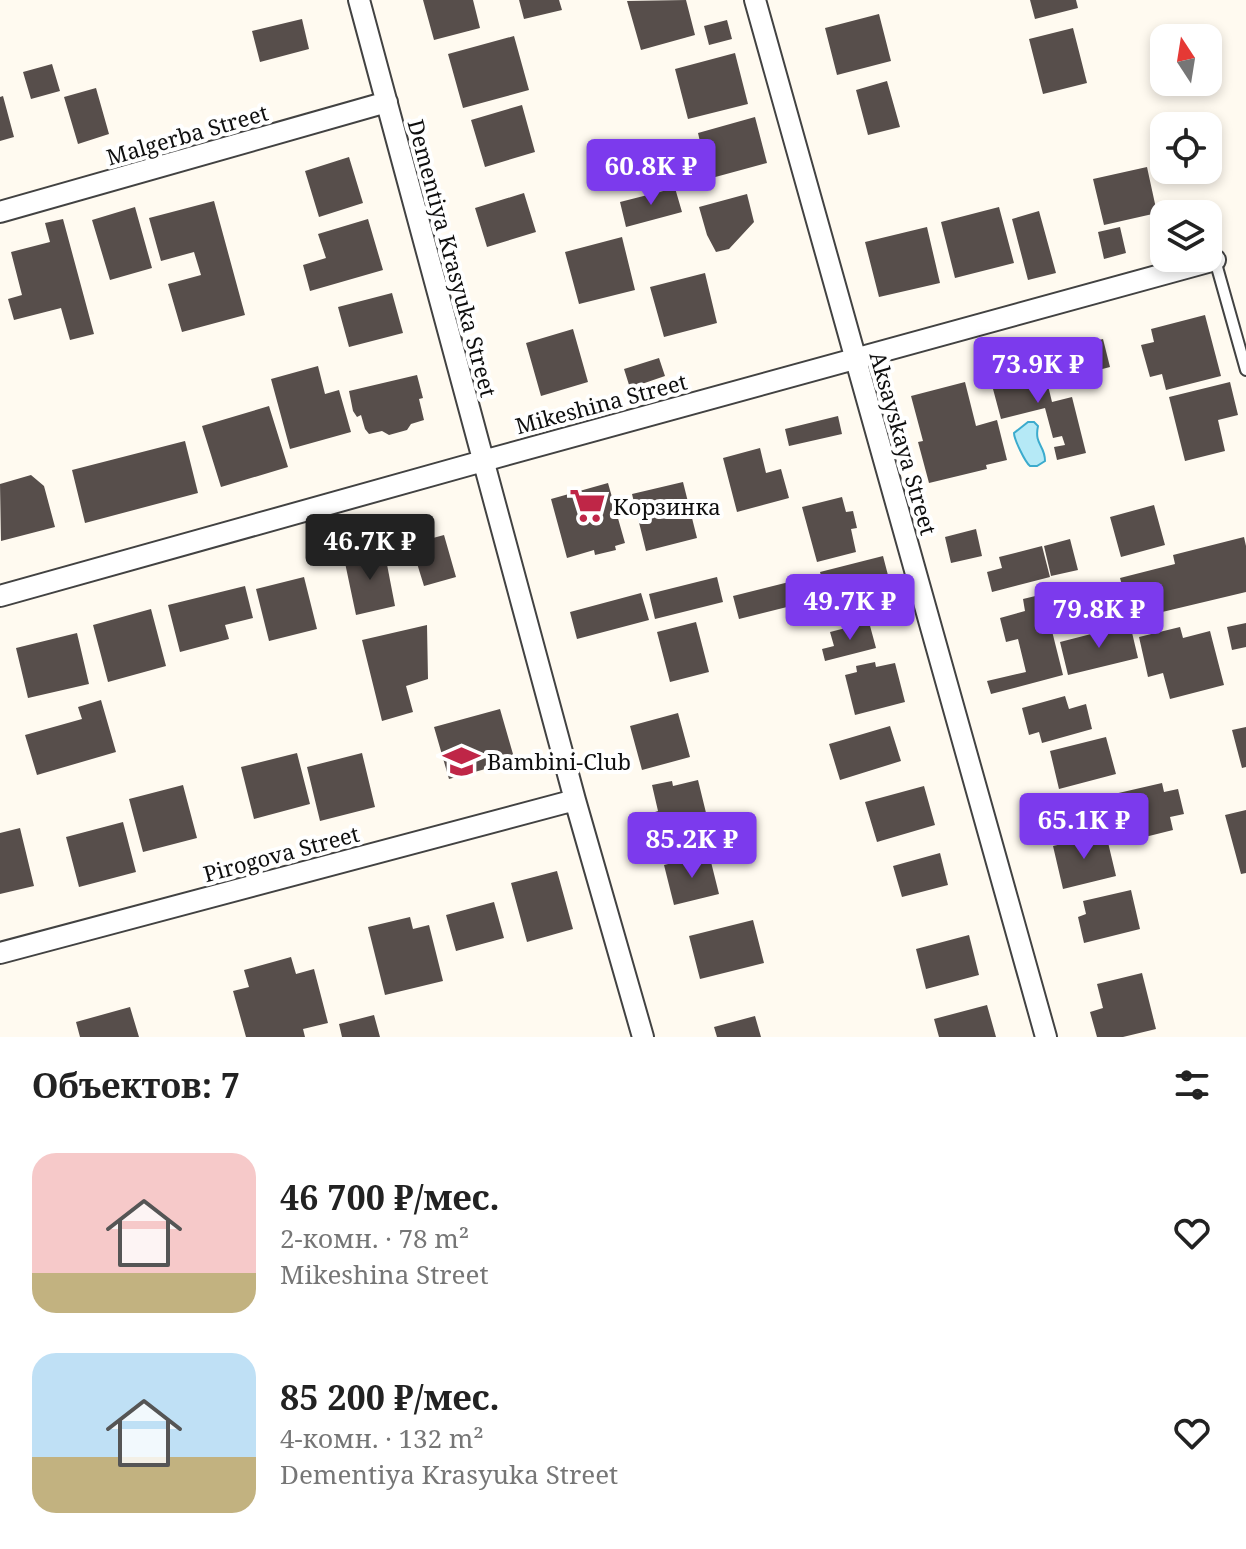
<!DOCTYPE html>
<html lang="ru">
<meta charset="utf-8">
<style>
body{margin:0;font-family:"Noto Serif",serif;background:#f2f2f2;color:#222;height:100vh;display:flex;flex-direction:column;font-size:30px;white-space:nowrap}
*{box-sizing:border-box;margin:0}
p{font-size:26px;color:#767676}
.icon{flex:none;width:44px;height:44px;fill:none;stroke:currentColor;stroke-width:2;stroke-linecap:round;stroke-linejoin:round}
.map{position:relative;height:1037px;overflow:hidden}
.panel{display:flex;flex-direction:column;background:#fff;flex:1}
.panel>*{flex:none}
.needle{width:52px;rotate:348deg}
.fabs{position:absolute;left:1150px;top:24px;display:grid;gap:16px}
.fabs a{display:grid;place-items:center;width:72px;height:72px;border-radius:16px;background:#fff;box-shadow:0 4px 12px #0003;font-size:40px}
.price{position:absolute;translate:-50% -68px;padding:0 18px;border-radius:8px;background:#7c3aed;color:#fff;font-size:26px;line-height:52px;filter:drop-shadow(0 2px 4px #0008)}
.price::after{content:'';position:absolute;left:50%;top:48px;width:24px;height:18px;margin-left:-12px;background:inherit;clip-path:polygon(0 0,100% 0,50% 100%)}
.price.selected{background:#222;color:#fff}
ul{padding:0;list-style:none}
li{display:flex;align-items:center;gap:24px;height:200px;padding:0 32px}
li span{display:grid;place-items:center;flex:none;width:224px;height:160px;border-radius:24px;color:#555}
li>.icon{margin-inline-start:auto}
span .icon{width:96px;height:96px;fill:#fffc;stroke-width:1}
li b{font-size:34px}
h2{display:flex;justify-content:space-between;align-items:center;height:96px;padding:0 32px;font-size:34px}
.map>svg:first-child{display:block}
.water{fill:#b5e9f6;stroke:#3cabcd;stroke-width:2}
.building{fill:#574e4b}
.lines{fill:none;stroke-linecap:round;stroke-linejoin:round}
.lane-casing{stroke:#424242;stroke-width:14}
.street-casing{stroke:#424242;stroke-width:24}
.lane{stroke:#fff;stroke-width:10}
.street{stroke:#fff;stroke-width:20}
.labels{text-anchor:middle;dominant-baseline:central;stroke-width:8;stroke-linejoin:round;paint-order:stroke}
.street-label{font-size:22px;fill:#0f0f0f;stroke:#fff}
.poi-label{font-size:22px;fill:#0f0f0f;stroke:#fff;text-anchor:start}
</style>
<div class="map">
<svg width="1246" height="1037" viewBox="0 0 1246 1037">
<rect width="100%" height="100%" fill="#fffaf0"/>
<path class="water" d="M 1028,422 L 1034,422 L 1038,426 C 1034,445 1045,445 1045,461 L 1037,466 L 1030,466 C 1025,462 1014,439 1014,433 Z"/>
<path class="building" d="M 423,0 L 473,0 L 480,28 L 434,40 Z
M 519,0 L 559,0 L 562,10 L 524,19 Z
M 686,0 L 695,35 L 641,50 L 627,1 Z
M 1030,0 L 1076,0 L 1078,8 L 1035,19 Z
M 879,14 L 891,61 L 837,75 L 825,28 Z
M 302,19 L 309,49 L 260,62 L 252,31 Z
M 727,20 L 732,39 L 709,45 L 704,26 Z
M 1073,28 L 1087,83 L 1043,94 L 1029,39 Z
M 514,36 L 529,90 L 463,108 L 448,54 Z
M 735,53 L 748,104 L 688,119 L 675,69 Z
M 52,64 L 60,91 L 31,99 L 23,72 Z
M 887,81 L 900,127 L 868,135 L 856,90 Z
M 96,88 L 109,134 L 78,144 L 64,97 Z
M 3,96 L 14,137 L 0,141 L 0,97 Z
M 522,105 L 535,152 L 485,167 L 471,120 Z
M 755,117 L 767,163 L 675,188 L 670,169 L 704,159 L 698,133 Z
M 349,157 L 363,203 L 319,217 L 305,171 Z
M 1147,167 L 1157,213 L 1104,225 L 1093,179 Z
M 675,188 L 682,212 L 626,227 L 620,202 Z
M 524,193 L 536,232 L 487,247 L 475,208 Z
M 747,194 L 754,222 L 729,249 L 716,252 L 707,235 L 699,207 Z
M 214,201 L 245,315 L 182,332 L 168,284 L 201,275 L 194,252 L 161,261 L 149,218 Z
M 135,207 L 152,268 L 110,280 L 92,220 Z
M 999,207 L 1014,263 L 955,278 L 941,222 Z
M 1039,211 L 1056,273 L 1028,280 L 1012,219 Z
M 63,219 L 94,334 L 70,340 L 61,308 L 14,320 L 8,299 L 22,295 L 11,252 L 50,242 L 45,223 Z
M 368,219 L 383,270 L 310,291 L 303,265 L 326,258 L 318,234 Z
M 927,227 L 940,283 L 879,297 L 865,242 Z
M 1120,227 L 1126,253 L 1104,259 L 1098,232 Z
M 622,237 L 635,290 L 579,304 L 565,252 Z
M 705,273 L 717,323 L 664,337 L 650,287 Z
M 392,293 L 403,333 L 349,347 L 338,307 Z
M 1205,315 L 1221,376 L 1166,390 L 1162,374 L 1150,377 L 1141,345 L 1154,342 L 1151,329 Z
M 573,329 L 588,382 L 541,396 L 526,343 Z
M 1103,339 L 1110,367 L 1068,378 L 1061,349 Z
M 659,358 L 665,376 L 630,388 L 624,369 Z
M 1042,361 L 1052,402 L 1072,397 L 1086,453 L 1057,460 L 1054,447 L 1065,445 L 1062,436 L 1053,438 L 1045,408 L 1001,419 L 989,374 Z
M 318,366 L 325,394 L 339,390 L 351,432 L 290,449 L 271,379 Z
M 417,375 L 423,398 L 419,399 L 424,420 L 411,424 L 407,430 L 389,435 L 382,431 L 369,434 L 365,429 L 361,415 L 357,417 L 353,411 L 349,391 Z
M 965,382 L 976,426 L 997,420 L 1007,460 L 986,465 L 987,469 L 929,483 L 918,442 L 923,441 L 911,396 Z
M 1230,382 L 1238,415 L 1218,420 L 1225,451 L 1185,461 L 1169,397 Z
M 269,406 L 288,467 L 221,487 L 202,426 Z
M 838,416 L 842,434 L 789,446 L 785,429 Z
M 185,441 L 198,493 L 85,523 L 72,470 Z
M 760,448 L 766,473 L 781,469 L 789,498 L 737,512 L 723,458 Z
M 31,475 L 44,486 L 55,527 L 1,541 L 0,484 Z
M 683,482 L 697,538 L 646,551 L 632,494 Z
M 608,483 L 625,543 L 615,546 L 616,550 L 595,555 L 594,550 L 567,558 L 551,499 Z
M 842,497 L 846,512 L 853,511 L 857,528 L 851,529 L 856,552 L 817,562 L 802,507 Z
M 1154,505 L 1165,545 L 1121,557 L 1110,517 Z
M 976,529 L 982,556 L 951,563 L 945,537 Z
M 444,535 L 456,577 L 424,586 L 411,544 Z
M 1244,537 L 1246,546 L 1246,592 L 1158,613 L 1140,608 L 1125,596 L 1120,578 L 1175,564 L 1173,555 Z
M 1070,539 L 1078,570 L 1051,576 L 1044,546 Z
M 1042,546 L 1050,577 L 992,592 L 987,572 L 1002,568 L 999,557 Z
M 384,549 L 395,606 L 356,615 L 344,558 Z
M 883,556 L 889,579 L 856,587 L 860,606 L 807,619 L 803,603 L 739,619 L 733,596 L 797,580 L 800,589 L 823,583 L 820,572 Z
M 304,577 L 317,629 L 269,641 L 256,589 Z
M 717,577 L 723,602 L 655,619 L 649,594 Z
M 245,586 L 253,618 L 225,625 L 229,639 L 180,652 L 168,605 Z
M 1052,592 L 1057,613 L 1048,615 L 1063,675 L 991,694 L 987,681 L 1026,672 L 1018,639 L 1006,642 L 1000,618 L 1025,611 L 1023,599 Z
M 641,593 L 649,620 L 577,639 L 570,612 Z
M 151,609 L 166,666 L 108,682 L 93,625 Z
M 696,622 L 709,672 L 670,682 L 657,632 Z
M 869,622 L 876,648 L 825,661 L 822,649 L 834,646 L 830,632 Z
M 1246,623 L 1246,647 L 1232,650 L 1227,627 Z
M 1130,624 L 1138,658 L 1068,675 L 1060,642 Z
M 427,625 L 428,679 L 406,686 L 413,712 L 382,721 L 362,640 Z
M 1180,627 L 1183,638 L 1210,631 L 1224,685 L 1170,699 L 1163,673 L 1148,677 L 1139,637 Z
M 77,633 L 89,684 L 28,698 L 16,648 Z
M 875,662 L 876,667 L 895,663 L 905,702 L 855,715 L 845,675 L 857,672 L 856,666 Z
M 1065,696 L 1069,709 L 1086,704 L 1092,729 L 1042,743 L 1039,732 L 1029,735 L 1022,708 Z
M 101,700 L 116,752 L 37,775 L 25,735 L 82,719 L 78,707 Z
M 500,709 L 515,761 L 449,779 L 434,727 Z
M 678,713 L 690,757 L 642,770 L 630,726 Z
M 890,726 L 901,761 L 840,780 L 829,744 Z
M 1246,727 L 1246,767 L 1242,768 L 1232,730 Z
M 1106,737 L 1116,774 L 1059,789 L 1050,751 Z
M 297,753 L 310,804 L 254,819 L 241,767 Z
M 362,753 L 375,807 L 320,821 L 307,767 Z
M 698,780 L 708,821 L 658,836 L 652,813 L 658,811 L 652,785 L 672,781 L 673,786 Z
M 1162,783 L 1164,792 L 1178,789 L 1184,814 L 1170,817 L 1173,830 L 1113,845 L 1104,810 L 1069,818 L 1065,802 L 1100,794 L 1101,797 Z
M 183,785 L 197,838 L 143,852 L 129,799 Z
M 924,786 L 935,825 L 877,842 L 865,802 Z
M 1246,810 L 1246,873 L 1241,874 L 1225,815 Z
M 123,822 L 136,872 L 79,887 L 66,837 Z
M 20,828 L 34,886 L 0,894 L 0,833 Z
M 1106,834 L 1116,876 L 1063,889 L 1053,846 Z
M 940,853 L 948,885 L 902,897 L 893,866 Z
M 709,854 L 719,894 L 674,905 L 664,865 Z
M 557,871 L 573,929 L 527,942 L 511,883 Z
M 1131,890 L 1140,929 L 1084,943 L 1078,917 L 1086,914 L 1083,901 Z
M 494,902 L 504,938 L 456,951 L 446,915 Z
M 410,917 L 413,929 L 429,925 L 443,981 L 385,995 L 368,927 Z
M 753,920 L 764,963 L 700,979 L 689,936 Z
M 969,935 L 979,975 L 926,989 L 916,949 Z
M 291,957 L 296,974 L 314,969 L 328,1023 L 303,1029 L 305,1037 L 246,1037 L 233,991 L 249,987 L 244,970 Z
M 1142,973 L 1156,1029 L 1123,1037 L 1097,1037 L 1090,1012 L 1103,1008 L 1097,984 Z
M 987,1005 L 996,1037 L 939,1037 L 934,1019 Z
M 130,1007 L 139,1037 L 80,1037 L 76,1022 Z
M 374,1015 L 380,1037 L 342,1037 L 339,1024 Z
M 755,1016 L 761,1037 L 717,1037 L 714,1027 Z"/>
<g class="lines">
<defs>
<path id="lane" d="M 1215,260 L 1246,370"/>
<path id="street" d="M 359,0 L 575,800 L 643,1037
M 755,0 L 1046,1037
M 0,212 L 387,102
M 0,596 L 483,461 L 1215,260
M 0,953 L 575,800"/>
</defs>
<use href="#lane" class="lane-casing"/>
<use href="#street" class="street-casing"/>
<use href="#lane" class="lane"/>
<use href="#street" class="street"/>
</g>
<defs>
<symbol id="supermarket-bare" viewBox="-9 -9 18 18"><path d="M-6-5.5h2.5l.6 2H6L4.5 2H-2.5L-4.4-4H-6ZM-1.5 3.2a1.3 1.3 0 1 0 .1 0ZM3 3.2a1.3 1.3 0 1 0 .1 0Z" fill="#bf2647" stroke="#fff" stroke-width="2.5" paint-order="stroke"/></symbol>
<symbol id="school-bare" viewBox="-9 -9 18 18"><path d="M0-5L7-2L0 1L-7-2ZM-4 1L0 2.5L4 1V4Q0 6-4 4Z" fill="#bf2647" stroke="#fff" stroke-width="2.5" paint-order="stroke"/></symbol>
</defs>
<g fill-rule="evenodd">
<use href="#supermarket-bare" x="562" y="480" width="51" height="51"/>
<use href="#school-bare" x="436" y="736" width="51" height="51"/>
</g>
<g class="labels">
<g class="street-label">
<text transform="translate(187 134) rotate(-16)">Malgerba Street</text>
<text transform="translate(453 258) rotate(75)">Dementiya Krasyuka Street</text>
<text transform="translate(601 403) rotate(-15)">Mikeshina Street</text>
<text transform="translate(904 443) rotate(74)">Aksayskaya Street</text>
<text transform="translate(281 853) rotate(-15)">Pirogova Street</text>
</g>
<g class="poi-label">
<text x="613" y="506">Корзинка</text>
<text x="487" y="761">Bambini-Club</text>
</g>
</g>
</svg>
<div class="fabs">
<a><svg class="needle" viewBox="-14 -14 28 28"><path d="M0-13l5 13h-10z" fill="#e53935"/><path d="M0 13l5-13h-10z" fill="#767676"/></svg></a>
<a><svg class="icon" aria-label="locate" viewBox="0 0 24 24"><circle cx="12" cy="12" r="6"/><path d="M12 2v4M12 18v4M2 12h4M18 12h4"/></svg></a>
<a><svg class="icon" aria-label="layers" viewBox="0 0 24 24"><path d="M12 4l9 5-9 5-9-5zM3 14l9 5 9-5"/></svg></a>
</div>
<b class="price" style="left:651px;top:207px">60.8K ₽</b>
<b class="price" style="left:1038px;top:405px">73.9K ₽</b>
<b class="price selected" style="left:370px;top:582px">46.7K ₽</b>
<b class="price" style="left:850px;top:642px">49.7K ₽</b>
<b class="price" style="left:1099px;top:650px">79.8K ₽</b>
<b class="price" style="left:1084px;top:861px">65.1K ₽</b>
<b class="price" style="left:692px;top:880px">85.2K ₽</b>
</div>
<section class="panel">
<h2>Объектов: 7<svg class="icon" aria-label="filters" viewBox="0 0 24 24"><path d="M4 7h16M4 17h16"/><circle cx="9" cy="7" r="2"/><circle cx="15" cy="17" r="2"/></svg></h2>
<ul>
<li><span style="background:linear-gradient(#f6c9c9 75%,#c2b280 0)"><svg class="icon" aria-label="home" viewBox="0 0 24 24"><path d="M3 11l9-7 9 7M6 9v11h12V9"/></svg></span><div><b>46 700 ₽/мес.</b><p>2-комн. · 78 m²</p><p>Mikeshina Street</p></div><svg class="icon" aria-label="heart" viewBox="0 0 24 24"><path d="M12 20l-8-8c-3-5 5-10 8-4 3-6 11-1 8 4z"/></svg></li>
<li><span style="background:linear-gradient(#bfe0f5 65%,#c2b280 0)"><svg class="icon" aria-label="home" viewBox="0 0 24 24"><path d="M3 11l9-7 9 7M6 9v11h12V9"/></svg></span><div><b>85 200 ₽/мес.</b><p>4-комн. · 132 m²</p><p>Dementiya Krasyuka Street</p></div><svg class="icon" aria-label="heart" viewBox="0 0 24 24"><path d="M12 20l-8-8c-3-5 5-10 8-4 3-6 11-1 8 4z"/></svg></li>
</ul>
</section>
